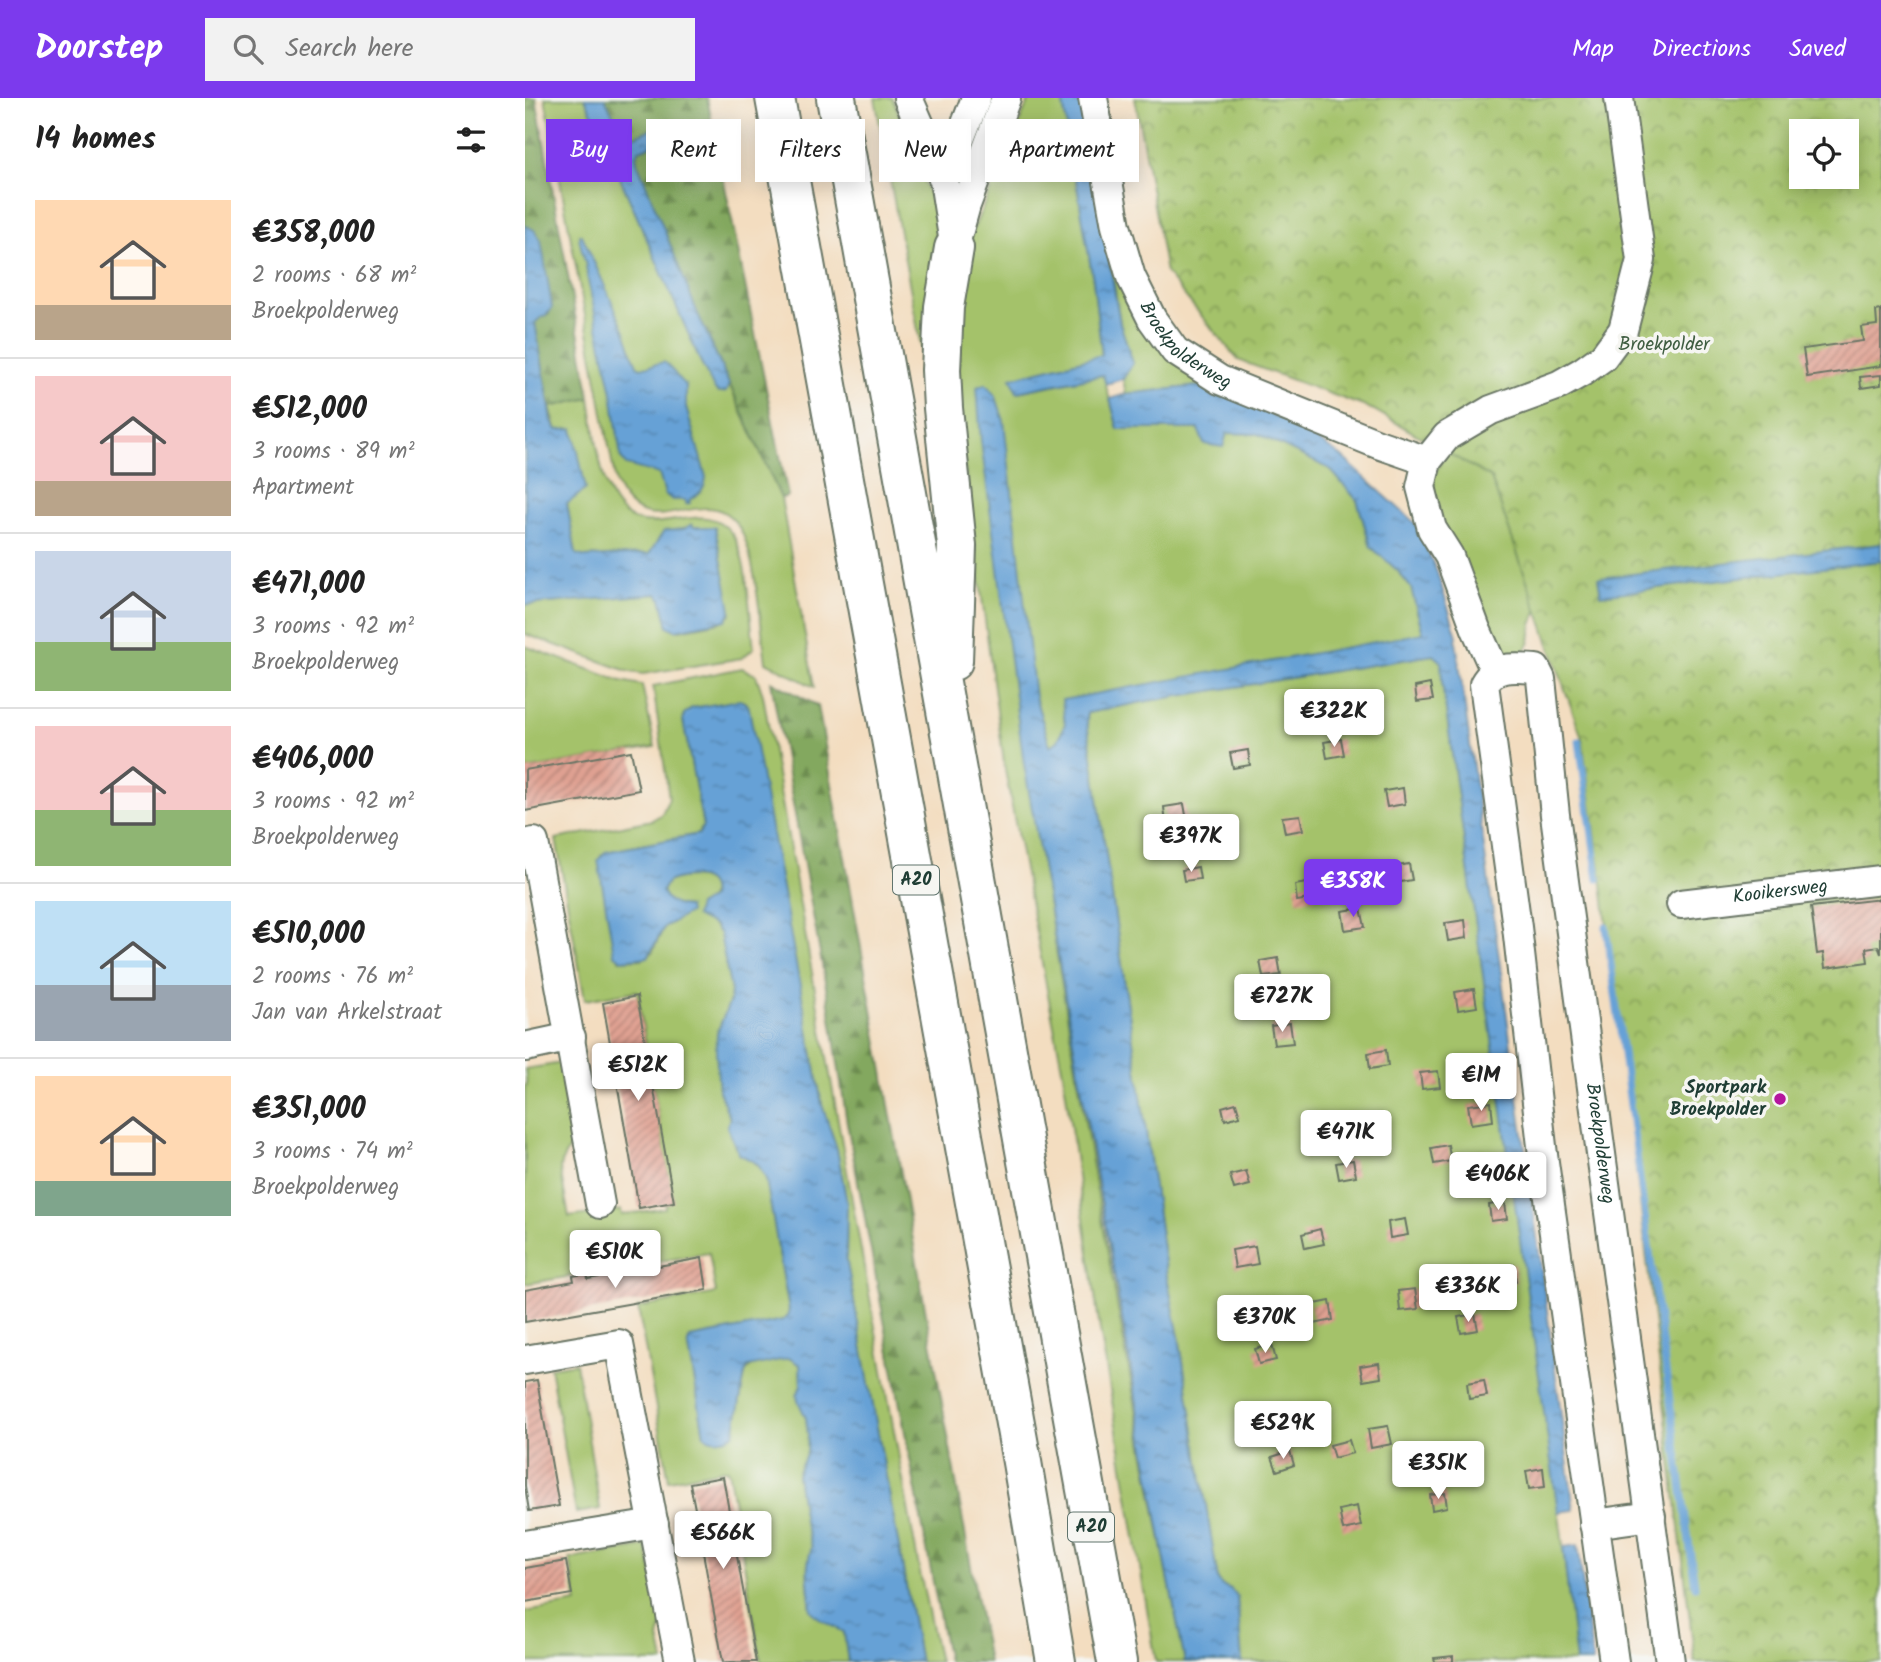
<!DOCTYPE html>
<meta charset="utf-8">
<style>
body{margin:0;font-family:Kalam,sans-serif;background:#f2f2f2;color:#222;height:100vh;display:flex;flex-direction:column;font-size:26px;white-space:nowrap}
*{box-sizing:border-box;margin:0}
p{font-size:23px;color:#767676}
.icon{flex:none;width:38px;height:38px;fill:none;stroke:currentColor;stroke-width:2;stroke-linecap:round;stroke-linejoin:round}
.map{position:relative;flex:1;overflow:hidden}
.panel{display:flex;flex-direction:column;background:#fff;width:525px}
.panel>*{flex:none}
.banner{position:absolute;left:21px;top:21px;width:665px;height:63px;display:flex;gap:14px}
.buttons{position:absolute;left:1264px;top:21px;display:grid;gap:14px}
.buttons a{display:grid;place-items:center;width:70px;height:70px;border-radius:0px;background:#fff;box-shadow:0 4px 18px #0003;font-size:35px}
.price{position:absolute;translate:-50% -60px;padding:0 16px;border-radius:7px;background:#fff;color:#222;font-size:23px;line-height:46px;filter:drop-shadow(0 2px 4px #0008)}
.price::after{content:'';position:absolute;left:50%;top:42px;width:21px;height:16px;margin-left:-10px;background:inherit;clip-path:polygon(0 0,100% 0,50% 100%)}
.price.active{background:#7c3aed;color:#fff}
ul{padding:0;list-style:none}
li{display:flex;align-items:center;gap:21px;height:175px;padding:0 35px}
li+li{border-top:2px solid #e0e0e0}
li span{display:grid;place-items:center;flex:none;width:196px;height:140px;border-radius:0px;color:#555}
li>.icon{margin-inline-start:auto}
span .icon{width:84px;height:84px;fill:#fffc;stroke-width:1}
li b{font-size:30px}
h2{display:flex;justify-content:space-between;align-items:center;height:84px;padding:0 35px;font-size:30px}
.pill{padding:0 24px;border-radius:0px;background:#fff;box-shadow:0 4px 18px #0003;font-size:24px;line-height:63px}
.pill.active{background:#7c3aed;color:#fff}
header{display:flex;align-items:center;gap:42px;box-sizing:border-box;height:98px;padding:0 35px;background:#7c3aed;color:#fff}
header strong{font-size:33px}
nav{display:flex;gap:38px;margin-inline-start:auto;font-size:24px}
.search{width:490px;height:63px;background:#f2f2f2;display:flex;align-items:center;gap:18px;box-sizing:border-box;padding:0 24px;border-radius:0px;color:#767676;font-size:26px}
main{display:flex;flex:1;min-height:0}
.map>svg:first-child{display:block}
.green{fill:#a4c26a;stroke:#62804f;stroke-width:2}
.forest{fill:url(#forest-firs);stroke:#517249;stroke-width:2}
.park{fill:url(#park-crowns);stroke:#62804f;stroke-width:2;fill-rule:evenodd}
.water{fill:url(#water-ripples);stroke:#426f85;stroke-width:2}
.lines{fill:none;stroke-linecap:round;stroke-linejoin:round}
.stream{stroke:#66a1d6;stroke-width:7}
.building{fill:url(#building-hatch)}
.minor-casing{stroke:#697565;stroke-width:32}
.highway-casing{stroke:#697565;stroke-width:42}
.minor{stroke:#fff;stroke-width:28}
.highway{stroke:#fff;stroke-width:38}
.poi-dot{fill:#b5179e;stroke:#f6f6f2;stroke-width:2.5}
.labels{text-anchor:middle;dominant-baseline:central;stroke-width:7;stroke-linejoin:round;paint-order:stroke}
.shield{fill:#f6f6f2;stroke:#60746d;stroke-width:2}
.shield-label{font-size:18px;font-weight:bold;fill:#1f3d34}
.street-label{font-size:19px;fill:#1f3d34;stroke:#f6f6f2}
.park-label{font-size:19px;fill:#405e42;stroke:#f6f6f2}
.poi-label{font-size:19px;font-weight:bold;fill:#1f3d34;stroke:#f6f6f2;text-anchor:end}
</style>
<header>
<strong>Doorstep</strong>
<div class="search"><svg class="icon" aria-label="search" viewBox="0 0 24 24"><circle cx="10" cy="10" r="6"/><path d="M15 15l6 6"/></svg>Search here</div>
<nav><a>Map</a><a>Directions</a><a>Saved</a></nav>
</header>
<main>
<section class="panel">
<h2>14 homes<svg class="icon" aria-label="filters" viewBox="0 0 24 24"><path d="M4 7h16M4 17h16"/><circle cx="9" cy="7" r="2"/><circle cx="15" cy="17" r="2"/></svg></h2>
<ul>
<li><span style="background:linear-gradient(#ffd9b3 75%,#b9a48a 0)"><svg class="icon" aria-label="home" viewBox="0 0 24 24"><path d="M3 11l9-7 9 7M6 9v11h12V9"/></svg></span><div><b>€358,000</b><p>2 rooms · 68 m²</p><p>Broekpolderweg</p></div></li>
<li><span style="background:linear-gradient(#f6c9c9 75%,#b9a48a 0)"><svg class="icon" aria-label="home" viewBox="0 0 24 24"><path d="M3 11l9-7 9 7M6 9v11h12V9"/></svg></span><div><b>€512,000</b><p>3 rooms · 89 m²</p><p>Apartment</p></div></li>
<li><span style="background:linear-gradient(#c9d6e8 65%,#8fb573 0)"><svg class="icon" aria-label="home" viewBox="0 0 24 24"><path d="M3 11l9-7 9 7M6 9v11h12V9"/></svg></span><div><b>€471,000</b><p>3 rooms · 92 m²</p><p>Broekpolderweg</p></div></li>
<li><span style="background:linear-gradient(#f6c9c9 60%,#8fb573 0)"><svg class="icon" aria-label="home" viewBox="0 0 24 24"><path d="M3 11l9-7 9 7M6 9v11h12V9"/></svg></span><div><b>€406,000</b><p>3 rooms · 92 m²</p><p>Broekpolderweg</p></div></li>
<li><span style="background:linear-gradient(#bfe0f5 60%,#9aa5b1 0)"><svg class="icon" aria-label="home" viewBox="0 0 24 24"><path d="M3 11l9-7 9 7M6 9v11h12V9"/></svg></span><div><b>€510,000</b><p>2 rooms · 76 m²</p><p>Jan van Arkelstraat</p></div></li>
<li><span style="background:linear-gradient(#ffd9b3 75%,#7fa58c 0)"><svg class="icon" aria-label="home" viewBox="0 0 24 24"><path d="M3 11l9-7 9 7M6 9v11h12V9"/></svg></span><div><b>€351,000</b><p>3 rooms · 74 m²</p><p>Broekpolderweg</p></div></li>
</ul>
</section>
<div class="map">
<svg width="1356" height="1564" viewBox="0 0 1356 1564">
<defs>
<pattern id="forest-firs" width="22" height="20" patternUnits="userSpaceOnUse" patternTransform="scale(1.75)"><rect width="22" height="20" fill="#83a85e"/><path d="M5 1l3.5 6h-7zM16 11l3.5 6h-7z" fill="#6b8a4e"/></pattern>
<pattern id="park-crowns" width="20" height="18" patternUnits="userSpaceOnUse" patternTransform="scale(1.75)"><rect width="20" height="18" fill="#a4c26a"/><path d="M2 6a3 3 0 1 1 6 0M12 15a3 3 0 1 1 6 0" fill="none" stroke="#859f58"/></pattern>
<pattern id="water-ripples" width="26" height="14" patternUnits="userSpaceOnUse" patternTransform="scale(1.75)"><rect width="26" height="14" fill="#66a1d6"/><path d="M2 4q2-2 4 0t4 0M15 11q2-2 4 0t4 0" fill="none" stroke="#5384ae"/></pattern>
<pattern id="building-hatch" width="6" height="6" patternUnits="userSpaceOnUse" patternTransform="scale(1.75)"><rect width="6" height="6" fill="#e0a192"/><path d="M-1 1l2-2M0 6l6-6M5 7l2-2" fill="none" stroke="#b58478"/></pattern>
</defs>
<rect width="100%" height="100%" fill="#f6f6f2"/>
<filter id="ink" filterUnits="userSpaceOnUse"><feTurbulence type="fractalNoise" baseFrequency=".0143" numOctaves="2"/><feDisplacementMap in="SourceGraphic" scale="14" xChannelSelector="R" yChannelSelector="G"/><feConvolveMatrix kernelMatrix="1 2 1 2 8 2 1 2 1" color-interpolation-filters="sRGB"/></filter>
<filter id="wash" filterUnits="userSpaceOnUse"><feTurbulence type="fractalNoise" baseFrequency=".00686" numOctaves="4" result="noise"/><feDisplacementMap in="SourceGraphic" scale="28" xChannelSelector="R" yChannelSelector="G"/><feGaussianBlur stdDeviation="1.57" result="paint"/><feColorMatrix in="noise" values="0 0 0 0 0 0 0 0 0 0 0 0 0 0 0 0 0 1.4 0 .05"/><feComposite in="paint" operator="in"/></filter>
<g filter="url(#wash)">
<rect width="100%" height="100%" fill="#f3ddc0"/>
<path class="green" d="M 20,0 L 60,0 L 178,269 L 194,295 L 203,291 L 204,286 L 256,400 L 289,589 L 241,564 C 236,530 231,458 215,431 C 182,375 123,457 91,386 Z
M 350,0 L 367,0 C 381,28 388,58 400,86 C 407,102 414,115 416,132 L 409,319 Z
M 505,0 L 537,0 L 568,182 L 577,258 L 487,280 L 492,294 L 578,277 L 593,331 L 673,331 L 698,348 L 701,335 L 733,336 L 805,371 L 832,402 L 846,449 L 872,472 L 886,490 L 898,536 L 538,602 L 540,626 L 533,644 L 525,648 L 510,599 L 491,608 C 543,927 596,1247 660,1564 L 631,1564 L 575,1232 L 538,975 L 480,672 L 431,305 L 439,153 Z
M 584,151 L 682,287 L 601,296 L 598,281 L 608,265 L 595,225 Z
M 65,300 C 70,330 73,374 87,400 C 119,458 179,389 209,439 C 223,463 225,521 229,550 L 217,560 L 118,576 L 105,574 L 0,536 L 0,507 L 132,496 L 136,500 L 143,528 L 155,532 L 196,524 L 206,516 L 190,429 L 168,429 L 167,426 L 159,431 L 140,433 L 125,456 L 60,459 L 51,456 L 42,406 L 48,331 L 32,332 L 25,309 Z
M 964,325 L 1018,497 L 1007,527 L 1005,544 L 1000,553 C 989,557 982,557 971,553 L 911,416 L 908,379 L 919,358 Z
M 0,548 L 96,583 L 117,587 L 130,649 L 0,672 Z
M 908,557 L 917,565 L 917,584 L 1036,1431 L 1051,1564 L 717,1564 L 712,1499 L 706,1491 L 696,1487 L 693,1482 L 654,1239 L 642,1179 L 562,624 L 563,615 L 623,603 Z
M 217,570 L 231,577 L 238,597 L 332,1130 L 394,1470 L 414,1564 L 395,1564 L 321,1160 L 322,1105 L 312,1051 L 297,1007 L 222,606 L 218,603 L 167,610 L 159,616 L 158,622 L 178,728 L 173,736 L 85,753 L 76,758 L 94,862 L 118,861 L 127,855 L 139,829 L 150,823 L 160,808 C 149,809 141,803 137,793 L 142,784 C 156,778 181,775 188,791 L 183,803 L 173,808 L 195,836 L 206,893 L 205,903 L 192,935 L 194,993 L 205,1020 L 202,1028 L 210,1049 L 237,1071 L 241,1081 L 264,1212 L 262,1220 L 259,1222 L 169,1239 L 165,1240 L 163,1244 L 179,1337 L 209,1336 L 220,1275 C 228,1262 250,1262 264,1260 L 275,1267 L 276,1287 L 272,1298 L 281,1320 L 283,1337 L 282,1355 L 272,1377 L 279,1423 L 288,1449 C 278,1471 284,1489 286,1512 L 289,1516 L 319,1534 L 323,1564 L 236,1564 L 203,1371 L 144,1382 L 113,1210 L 191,1195 L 184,1155 L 0,1186 L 0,988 L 2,987 L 0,971 L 37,965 L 49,1040 L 36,1065 L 35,1071 L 44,1119 L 96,1112 L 97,1117 L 140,1110 L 140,1106 L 148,1103 L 112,893 L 60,902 L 31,741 L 127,722 L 137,716 L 144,700 L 128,588 Z
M 51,1265 L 75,1411 L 51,1415 L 25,1269 Z
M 121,1448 L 139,1521 L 134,1540 L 139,1564 L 0,1564 L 0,1514 L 52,1505 L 45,1461 Z"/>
<path class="forest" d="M 0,0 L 11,0 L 65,300 L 25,309 L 10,225 L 14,220 L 24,216 L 12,135 L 0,127 Z
M 80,0 L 182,0 L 263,398 L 256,400 L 172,214 L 112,64 L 111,57 L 114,52 L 152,37 L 139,25 L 111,38 L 102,39 L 95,32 Z
M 246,583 L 293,608 L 463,1564 L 423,1564 L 322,1025 L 303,900 Z"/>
<path class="park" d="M 610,0 L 1356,0 L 1356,1564 L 1170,1564 L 1077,786 L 1057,640 L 966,380 L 849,312 L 713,262 L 641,175 ZM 1276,33 L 1321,33 L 1321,79 L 1276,79 Z"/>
<path class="water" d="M 60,0 L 80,0 L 95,32 L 102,39 L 111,38 L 139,25 L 152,29 L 152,37 L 114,52 L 111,57 L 112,64 L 172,214 L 204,286 L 201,294 L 194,295 L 190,292 L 178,269 Z
M 537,0 L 556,0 L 595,225 L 608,265 L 598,281 L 581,286 L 578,277 L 492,294 L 486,280 L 577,257 L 568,182 Z
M 0,127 L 9,132 L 16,142 L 27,209 C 25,218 15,218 10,225 L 27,323 L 32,332 L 48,331 L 61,391 L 42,406 L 51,456 L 60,459 L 124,456 L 139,433 L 159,431 L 167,426 L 168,429 L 190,429 L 206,512 L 201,522 L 150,532 L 143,528 L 136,500 L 132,496 L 0,507 Z
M 57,137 L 100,233 L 112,268 L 116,270 L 139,264 C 148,269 153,284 161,287 L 161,309 L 181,379 C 180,391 174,397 164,402 L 165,405 L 161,406 L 160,402 L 147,402 L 140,396 L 134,376 L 101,367 L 96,360 L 87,295 L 62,178 C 62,163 55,152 54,137 Z
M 461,286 L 471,299 L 479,323 L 510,599 L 525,648 L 533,643 L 540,626 L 537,602 L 898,535 L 886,490 L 872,472 L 846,449 L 832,402 L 805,371 L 733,336 L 702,335 L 698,349 L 679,346 L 673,331 L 593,331 L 585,301 L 601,296 L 682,287 L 772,328 L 816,358 L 890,425 L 912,474 L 932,538 L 931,543 L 1049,1412 L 1033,1414 L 917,584 L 916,564 L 908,557 L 623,603 L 562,615 L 562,624 L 642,1179 L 654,1239 L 693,1482 L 696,1487 L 706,1491 L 712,1499 L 717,1564 L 660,1564 L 639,1458 L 499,666 L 456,344 L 452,289 Z
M 1356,446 L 1356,463 L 1076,497 L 1073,480 Z
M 215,602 L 222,606 L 224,610 L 297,1007 L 312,1051 L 322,1105 L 321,1160 L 395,1564 L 323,1564 L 319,1534 C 307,1527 294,1523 286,1512 C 284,1489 279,1471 287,1449 L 279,1423 L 272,1377 L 282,1355 L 283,1337 L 281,1320 L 273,1303 L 272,1298 L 276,1287 L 275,1267 L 264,1260 L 223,1269 L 220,1275 L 209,1336 C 202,1342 186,1344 179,1337 L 163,1244 L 165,1240 L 258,1222 L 262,1219 L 264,1212 L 241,1081 L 233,1066 L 214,1056 L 203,1031 L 202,1028 L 205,1020 L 194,993 L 191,955 L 192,935 L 205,903 L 206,893 L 195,836 L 190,828 L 170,818 L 173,808 L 186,800 C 191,774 159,777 142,784 L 137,793 C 142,805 151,808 163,809 L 164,815 L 139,829 L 123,859 L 97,862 L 89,856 L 73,762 L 80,754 L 174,736 L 178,728 L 158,622 L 159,616 L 167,610 Z
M 1053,1447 L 1068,1564 L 1051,1564 L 1038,1449 Z"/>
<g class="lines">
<path class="stream" d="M 1054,643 L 1073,781
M 1081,829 L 1170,1488"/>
</g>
<g id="blocks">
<path class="building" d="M 1356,212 L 1356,268 L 1282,279 L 1278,251 L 1338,243 L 1336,229 L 1352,227 L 1351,213 Z
M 1356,277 L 1356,287 L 1336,290 L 1335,279 Z
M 905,586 L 908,602 L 892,604 L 890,589 Z
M 811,603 L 813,619 L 796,622 L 794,606 Z
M 816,641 L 819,657 L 802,660 L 799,644 Z
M 723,652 L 725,667 L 708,670 L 705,655 Z
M 106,653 L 114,692 L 0,713 L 0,672 Z
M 878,690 L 880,706 L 862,709 L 859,693 Z
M 659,706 L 662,723 L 641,726 L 639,709 Z
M 775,717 L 778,732 L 760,735 L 757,719 Z
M 884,766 L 887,782 L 870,785 L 867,769 Z
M 673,769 L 675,781 L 659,783 L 657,772 Z
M 787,784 L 790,800 L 772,803 L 770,787 Z
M 1356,801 L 1356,856 L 1353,848 L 1341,850 L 1343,864 L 1300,870 L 1298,855 L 1292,856 L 1286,809 Z
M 836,810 L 840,829 L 820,832 L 817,813 Z
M 940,822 L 942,840 L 923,843 L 920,825 Z
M 753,860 L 756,877 L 738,879 L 735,863 Z
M 949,891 L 952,909 L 933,912 L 930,894 Z
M 112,898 L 149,1104 L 114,1110 L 78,905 Z
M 765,925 L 768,945 L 749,947 L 746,928 Z
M 861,952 L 863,968 L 845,971 L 843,955 Z
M 913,973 L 915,989 L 897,991 L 895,975 Z
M 966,1004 L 968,1023 L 946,1026 L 943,1007 Z
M 711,1005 L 715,1018 L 700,1022 L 697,1009 Z
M 923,1047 L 926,1063 L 909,1066 L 906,1050 Z
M 828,1062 L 831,1078 L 814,1081 L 811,1065 Z
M 721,1073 L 725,1087 L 709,1091 L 705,1077 Z
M 980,1104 L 982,1121 L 966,1123 L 964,1107 Z
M 880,1121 L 883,1137 L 865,1140 L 863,1124 Z
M 795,1131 L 799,1146 L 780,1150 L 777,1136 Z
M 730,1148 L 733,1166 L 710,1170 L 707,1152 Z
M 177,1160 L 182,1192 L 0,1224 L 0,1192 L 49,1183 L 48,1178 L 62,1175 L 63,1181 Z
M 989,1166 L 991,1184 L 975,1186 L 972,1169 Z
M 890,1191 L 893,1211 L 875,1213 L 873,1193 Z
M 805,1203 L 808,1222 L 789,1226 L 785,1207 Z
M 950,1216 L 953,1232 L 936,1235 L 933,1219 Z
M 747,1247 L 751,1262 L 734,1266 L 730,1251 Z
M 854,1265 L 856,1280 L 838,1283 L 835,1268 Z
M 12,1282 L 34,1408 L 4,1413 L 0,1388 L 0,1284 Z
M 959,1282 L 962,1298 L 944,1301 L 942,1285 Z
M 863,1328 L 867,1346 L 846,1350 L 843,1331 Z
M 824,1342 L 828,1355 L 809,1360 L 805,1347 Z
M 765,1353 L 769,1367 L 752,1373 L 747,1359 Z
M 1018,1370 L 1020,1389 L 1004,1391 L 1001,1373 Z
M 198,1379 L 210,1447 L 231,1564 L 198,1564 L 171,1416 L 165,1385 Z
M 920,1395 L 922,1409 L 907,1412 L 905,1397 Z
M 832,1408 L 836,1428 L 818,1432 L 814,1412 Z
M 41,1463 L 47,1496 L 0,1504 L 0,1470 Z
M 928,1558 L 928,1564 L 910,1564 L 909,1560 Z"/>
</g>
</g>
<g filter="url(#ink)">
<use href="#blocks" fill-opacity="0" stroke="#697565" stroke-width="2"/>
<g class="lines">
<defs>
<g id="minor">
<path d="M 383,0 L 419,82 L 428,139"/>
<path id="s1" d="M 568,0 L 591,128 L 606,179 L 627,221 L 650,253 L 695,282 L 853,346 L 902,363"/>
<path d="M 419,82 L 451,0"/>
<path d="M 429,150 L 441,107 L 481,0"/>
<path d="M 970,573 L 951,531 L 924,458 L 907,431 L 896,389 L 902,363 L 922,338 L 966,312 L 1034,287 L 1057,274 L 1078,259 L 1098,232 L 1116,162 L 1094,0"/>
<path d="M 0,746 L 9,744 L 75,1106"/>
<path id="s2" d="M 1156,806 L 1356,782"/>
<path d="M 0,949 L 46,939"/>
<path d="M 0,1262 L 94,1246 L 155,1564"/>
<path d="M 1069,1426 L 1126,1418"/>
<path d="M 0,1447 L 129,1426"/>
<path id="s3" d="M 1089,1564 L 1018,1057 L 992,829 L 959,586 C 970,566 991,570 1011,571 L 1016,581 L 1030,717 L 1145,1564"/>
</g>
<path id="highway" d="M 250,0 L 497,1364 L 531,1564
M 311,0 L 592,1564
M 428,563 L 432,448 L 418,310 L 416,272 L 419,209 L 429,150"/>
</defs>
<use href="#minor" class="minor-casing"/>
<use href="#highway" class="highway-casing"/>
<use href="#minor" class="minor"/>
<use href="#highway" class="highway"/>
</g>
</g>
<circle class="poi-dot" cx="1255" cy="1001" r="7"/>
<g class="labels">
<g class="shield">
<rect x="368" y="767.5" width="46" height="29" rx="5"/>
<rect x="543" y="1414.5" width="46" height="29" rx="5"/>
</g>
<g class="shield-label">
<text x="391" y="782">A20</text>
<text x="566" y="1429">A20</text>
</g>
<g class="street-label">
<text stroke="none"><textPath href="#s1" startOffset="273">Broekpolderweg</textPath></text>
<text stroke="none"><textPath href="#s2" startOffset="100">Kooikersweg</textPath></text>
<text stroke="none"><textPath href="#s3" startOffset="1524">Broekpolderweg</textPath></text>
</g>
<g class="park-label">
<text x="1139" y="247">Broekpolder</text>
</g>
<g class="poi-label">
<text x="1241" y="990">Sportpark<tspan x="1241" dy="22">Broekpolder</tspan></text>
</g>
</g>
</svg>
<div class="buttons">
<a><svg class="icon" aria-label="locate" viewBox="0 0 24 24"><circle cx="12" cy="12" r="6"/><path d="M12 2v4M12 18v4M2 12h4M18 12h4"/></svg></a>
</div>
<b class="price" style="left:809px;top:651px">€322K</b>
<b class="price" style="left:666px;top:776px">€397K</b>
<b class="price active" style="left:828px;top:821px">€358K</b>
<b class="price" style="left:757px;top:936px">€727K</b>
<b class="price" style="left:113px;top:1005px">€512K</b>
<b class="price" style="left:956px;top:1015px">€1M</b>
<b class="price" style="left:821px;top:1072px">€471K</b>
<b class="price" style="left:973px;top:1114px">€406K</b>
<b class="price" style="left:90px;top:1192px">€510K</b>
<b class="price" style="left:943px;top:1226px">€336K</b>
<b class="price" style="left:740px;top:1257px">€370K</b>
<b class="price" style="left:758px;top:1363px">€529K</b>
<b class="price" style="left:913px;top:1403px">€351K</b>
<b class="price" style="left:198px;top:1473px">€566K</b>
<div class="banner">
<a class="pill active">Buy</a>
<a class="pill">Rent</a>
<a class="pill">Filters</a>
<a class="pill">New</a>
<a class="pill">Apartment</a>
</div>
</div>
</main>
